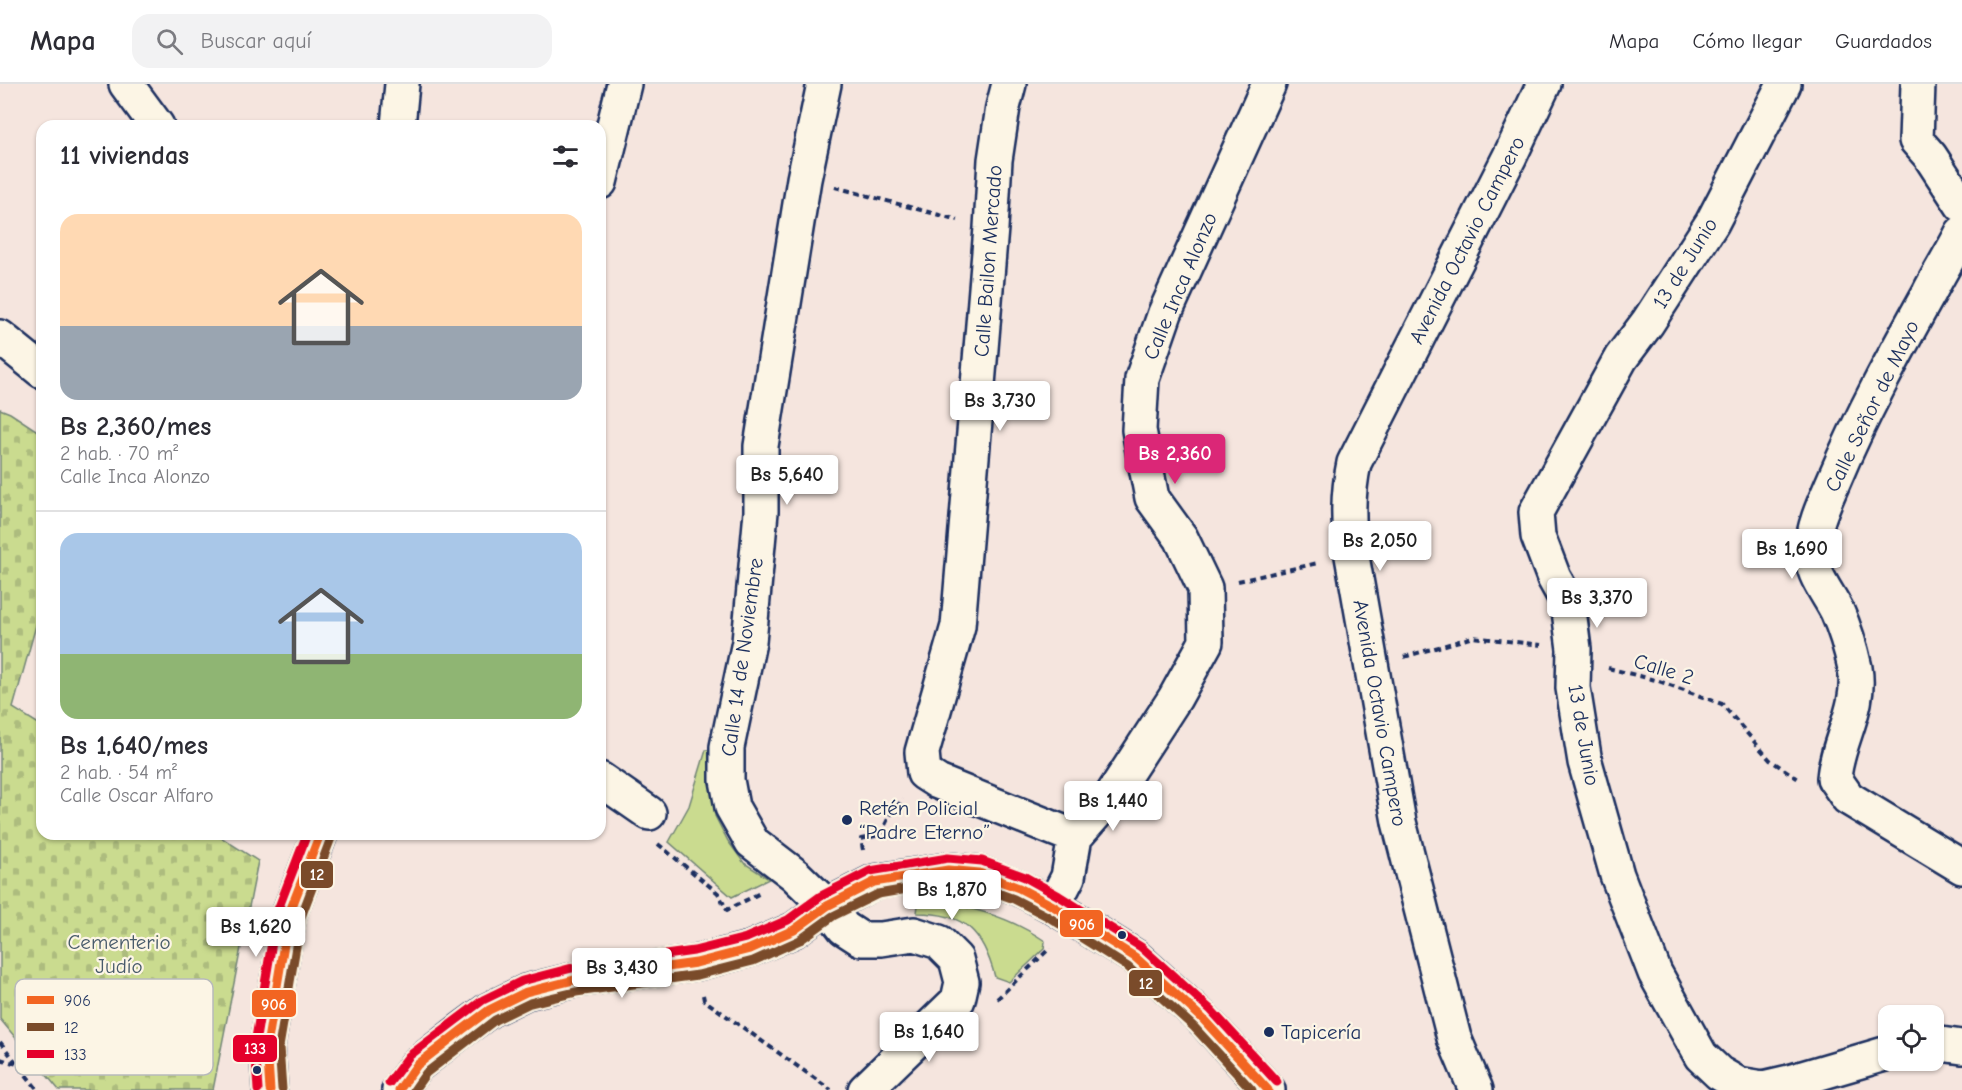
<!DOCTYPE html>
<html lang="es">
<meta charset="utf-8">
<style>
body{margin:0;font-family:"Comic Neue",sans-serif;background:#f2f2f3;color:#2b2b33;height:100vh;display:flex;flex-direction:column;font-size:22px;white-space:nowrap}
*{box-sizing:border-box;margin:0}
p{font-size:20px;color:#7c7c81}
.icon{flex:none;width:33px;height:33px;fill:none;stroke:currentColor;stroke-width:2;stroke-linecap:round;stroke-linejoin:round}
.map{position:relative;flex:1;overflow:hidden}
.sheet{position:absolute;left:36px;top:36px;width:570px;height:720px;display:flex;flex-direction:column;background:#fff;border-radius:18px;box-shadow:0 2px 4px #0004}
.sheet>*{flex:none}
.buttons{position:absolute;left:1878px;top:921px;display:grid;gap:12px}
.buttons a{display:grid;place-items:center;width:66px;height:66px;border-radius:12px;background:#fff;box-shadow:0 2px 4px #0004;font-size:30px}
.price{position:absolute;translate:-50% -51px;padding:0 14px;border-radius:6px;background:#fff;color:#222;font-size:20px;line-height:39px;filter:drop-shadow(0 2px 3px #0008)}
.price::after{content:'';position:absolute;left:50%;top:36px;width:18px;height:14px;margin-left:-9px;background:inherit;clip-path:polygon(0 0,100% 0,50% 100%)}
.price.active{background:#db2777;color:#fff}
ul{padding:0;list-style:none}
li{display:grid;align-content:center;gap:12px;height:318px;padding:0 24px}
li+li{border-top:2px solid #e1e1e2}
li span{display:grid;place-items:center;height:186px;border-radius:18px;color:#555}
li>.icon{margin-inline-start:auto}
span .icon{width:108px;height:108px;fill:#fffc;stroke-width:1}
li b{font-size:26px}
h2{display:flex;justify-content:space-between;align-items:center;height:72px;padding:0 24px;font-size:26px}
header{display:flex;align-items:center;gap:36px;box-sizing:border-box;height:84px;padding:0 30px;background:#fff;border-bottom:2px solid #e1e1e2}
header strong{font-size:28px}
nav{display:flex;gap:33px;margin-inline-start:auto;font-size:21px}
.search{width:420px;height:54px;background:#f2f2f3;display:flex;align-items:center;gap:15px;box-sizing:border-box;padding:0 21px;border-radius:18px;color:#7c7c81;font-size:22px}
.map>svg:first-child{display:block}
.cemetery{fill:url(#cemetery-stones);stroke:#728576;stroke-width:1.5}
.park{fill:#cadb8f;stroke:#728576;stroke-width:1.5}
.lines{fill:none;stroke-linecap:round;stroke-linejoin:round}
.street-casing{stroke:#1b2f5e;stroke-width:38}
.secondary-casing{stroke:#1b2f5e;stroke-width:38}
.path{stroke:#1b2f5e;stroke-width:4;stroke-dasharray:6 4.5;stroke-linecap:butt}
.street{stroke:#fcf5e5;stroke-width:33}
.secondary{stroke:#fcf5e5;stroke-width:33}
.bus-1-casing{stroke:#fcf5e5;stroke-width:14}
.bus-2-casing{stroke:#fcf5e5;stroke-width:14}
.bus-3-casing{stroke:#fcf5e5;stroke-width:14}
.bus-1{stroke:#f26522;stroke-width:9}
.bus-2{stroke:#7a4b2a;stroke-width:9}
.bus-3{stroke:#e4002b;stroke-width:9}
.poi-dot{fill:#1b2f5e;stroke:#fcf5e5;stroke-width:2}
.labels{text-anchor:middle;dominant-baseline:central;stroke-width:4.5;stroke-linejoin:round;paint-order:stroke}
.street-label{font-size:21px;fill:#1b2f5e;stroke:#fcf5e5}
.poi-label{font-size:21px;fill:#1b2f5e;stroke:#fcf5e5;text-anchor:start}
.park-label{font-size:21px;fill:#475a6a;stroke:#fcf5e5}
.key{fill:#fcf5e5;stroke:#b8babc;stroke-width:1.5}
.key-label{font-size:16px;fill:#1b2f5e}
.line-badge{stroke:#fcf5e5;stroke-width:2}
.badge-label{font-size:16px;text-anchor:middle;font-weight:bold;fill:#fff}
</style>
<header>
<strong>Mapa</strong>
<div class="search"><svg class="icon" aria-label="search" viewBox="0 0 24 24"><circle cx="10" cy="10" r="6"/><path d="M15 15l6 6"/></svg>Buscar aquí</div>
<nav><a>Mapa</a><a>Cómo llegar</a><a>Guardados</a></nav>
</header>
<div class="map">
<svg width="1962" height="1006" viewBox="0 0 1962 1006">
<defs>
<pattern id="cemetery-stones" width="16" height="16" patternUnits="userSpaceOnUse" patternTransform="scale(1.5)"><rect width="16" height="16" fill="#cadb8f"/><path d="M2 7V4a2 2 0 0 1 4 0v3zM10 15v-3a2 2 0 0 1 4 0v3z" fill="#adbc7e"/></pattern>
</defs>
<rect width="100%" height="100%" fill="#f5e5de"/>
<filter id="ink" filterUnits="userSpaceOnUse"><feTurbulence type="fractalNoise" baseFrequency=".0167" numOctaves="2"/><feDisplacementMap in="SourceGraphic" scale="12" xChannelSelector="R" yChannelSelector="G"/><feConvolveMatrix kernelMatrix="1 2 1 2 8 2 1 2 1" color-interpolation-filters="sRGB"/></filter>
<g filter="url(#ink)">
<path class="cemetery" d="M 0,325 L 10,329 L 42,350 L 42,520 L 13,624 L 42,642 L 42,750 L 216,750 L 258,777 L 213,1006 L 59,1006 L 0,935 Z"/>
<path class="park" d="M 706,666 L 709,666 L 715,732 L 728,757 L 744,779 L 769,795 L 732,813 L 669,758 L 689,722 Z
M 940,819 C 979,824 1013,835 1045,857 L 1044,865 L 1009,898 L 995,893 C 983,848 966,829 917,829 L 918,821 Z"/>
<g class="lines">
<defs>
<path id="street" d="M 126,0 L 157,42
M 824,0 L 804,95 L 761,362 L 761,428 L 749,558 L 727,663 L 727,696 L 732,723 L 752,758 L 795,791 L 827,822 L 844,844 L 861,855 L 881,855 L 914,850 L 939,858 L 956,875 L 962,898 L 958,916 L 865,1006
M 1009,0 L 1003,23 L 995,76 L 991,144 L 958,542 L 922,668 L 924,689 L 938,698 L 1075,753
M 1784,0 L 1712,139 L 1648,238 L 1621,274 L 1536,428 L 1538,452 L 1554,494 L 1568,519 L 1574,565 L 1573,604 L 1585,678 L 1617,791 L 1655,889 L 1701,972 L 1719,989 L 1738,1000 L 1763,1004 L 1789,998 L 1888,969
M 1918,0 L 1916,56 L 1930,72 L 1962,121
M 600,98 L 624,0
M 1962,149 C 1952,169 1939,189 1929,209 C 1895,270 1861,332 1834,396 C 1825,417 1813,442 1812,465 C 1810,489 1827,507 1837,527 C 1845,545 1851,565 1855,584 C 1862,624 1837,656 1834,694 L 1848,714 L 1962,783
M 600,695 L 649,729
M 1053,822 L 1068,793 L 1075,753 L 1112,711 L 1175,614 L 1206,558 L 1205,504 L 1181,454 L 1152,414 L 1139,346 L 1142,295 L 1165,229 L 1269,0
M 1934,959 L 1962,963
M 1476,1006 L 1454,954 L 1399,738 L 1352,472 C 1348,438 1347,412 1354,379 L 1510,72 L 1544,0"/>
<path id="secondary" d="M 398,42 L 402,0
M 0,253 L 42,287
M 270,1006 L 267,962 L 289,830 L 320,750
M 399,1006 L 417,981 L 462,946 L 489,926 L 526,908 L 574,896 L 696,879 L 750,865 L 794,846 L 827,822 L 874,798 L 948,786 L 979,789 L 1019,804 L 1053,822 L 1135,873 L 1202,934 L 1268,1006"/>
</defs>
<use href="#street" class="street-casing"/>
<use href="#secondary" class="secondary-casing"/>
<path class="path" d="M 835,103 L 958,136
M 1238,497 L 1318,479
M 1404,573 L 1473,553 L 1541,561
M 1608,584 L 1659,597 L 1722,620 L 1770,676 L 1800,696
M 658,760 L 718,809 L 727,826 L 762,808
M 863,766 L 861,755 L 880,751 L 890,731 L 903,715
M 703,911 L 704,916 L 831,1006
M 997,915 L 1050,864
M 0,958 L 38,1006
M 0,975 L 17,980"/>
<use href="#street" class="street"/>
<use href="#secondary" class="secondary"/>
<defs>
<path id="bus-1" d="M 270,1006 L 267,962 L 289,830 L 320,750
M 399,1006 L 417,981 L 462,946 L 489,926 L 526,908 L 574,896 L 696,879 L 750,865 L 794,846 L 827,822 L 874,798 L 948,786 L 979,789 L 1019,804 L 1053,822 L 1135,873 L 1202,934 L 1268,1006"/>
<path id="bus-2" d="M 282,1005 L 279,963 L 301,833 L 331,754
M 414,1006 L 426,989 L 469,956 L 495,936 L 530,919 L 576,908 L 698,891 L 753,877 L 800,856 L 833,832 L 878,810 L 948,798 L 976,801 L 1014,815 L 1047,832 L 1128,883 L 1194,943 L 1252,1006"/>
<path id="bus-3" d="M 389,999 L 409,972 L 455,937 L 483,916 L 522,897 L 572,884 L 694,867 L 746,854 L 788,836 L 821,812 L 870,787 L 948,774 L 982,777 L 1025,793 L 1059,812 L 1141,863 L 1211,926 L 1277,998
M 258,1006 L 255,960 L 277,828 L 307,750"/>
</defs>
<use href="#bus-1" class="bus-1-casing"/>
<use href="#bus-2" class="bus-2-casing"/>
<use href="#bus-3" class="bus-3-casing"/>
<use href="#bus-1" class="bus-1"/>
<use href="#bus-2" class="bus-2"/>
<use href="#bus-3" class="bus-3"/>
</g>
</g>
<g class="poi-dot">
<circle cx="847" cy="736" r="6"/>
<circle cx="1122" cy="851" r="5"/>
<circle cx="1269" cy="948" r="6"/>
<circle cx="257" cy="986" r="5"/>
</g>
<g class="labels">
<g class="street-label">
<text transform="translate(1467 156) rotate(-63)">Avenida Octavio Campero</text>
<text transform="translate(988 177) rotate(-86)">Calle Bailon Mercado</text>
<text transform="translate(1685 179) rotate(-58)">13 de Junio</text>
<text transform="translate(1180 202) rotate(-67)">Calle Inca Alonzo</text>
<text transform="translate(1872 322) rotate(-64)">Calle Señor de Mayo</text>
<text transform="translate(742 573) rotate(-82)">Calle 14 de Noviembre</text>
<text transform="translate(1664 585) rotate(17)">Calle 2</text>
<text transform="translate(1380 629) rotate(80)">Avenida Octavio Campero</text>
<text transform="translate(1584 651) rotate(80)">13 de Junio</text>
</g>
<g class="poi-label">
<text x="859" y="724">Retén Policial<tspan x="859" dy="24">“Padre Eterno”</tspan></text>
<text x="1281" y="948">Tapicería</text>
</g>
<g class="park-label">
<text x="119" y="858">Cementerio<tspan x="119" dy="24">Judío</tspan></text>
</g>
</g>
<rect x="15" y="895" width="198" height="96" rx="9" class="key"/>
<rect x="27" y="912" width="27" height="8" fill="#f26522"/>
<rect x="27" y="939" width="27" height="8" fill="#7a4b2a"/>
<rect x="27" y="966" width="27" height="8" fill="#e4002b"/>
<g class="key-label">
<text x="64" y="922">906</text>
<text x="64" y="949">12</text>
<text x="64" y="976">133</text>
</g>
<g class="line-badge">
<rect x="300" y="776" width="34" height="29" rx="6" fill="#7a4b2a"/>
<rect x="1059" y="825" width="45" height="29" rx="6" fill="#f26522"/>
<rect x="1128" y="885" width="35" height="28" rx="6" fill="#7a4b2a"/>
<rect x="251" y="905" width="46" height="29" rx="6" fill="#f26522"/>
<rect x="232" y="950" width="46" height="29" rx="6" fill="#e4002b"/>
</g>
<g class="badge-label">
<text x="317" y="796">12</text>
<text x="1082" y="846">906</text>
<text x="1146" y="905">12</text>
<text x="274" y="926">906</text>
<text x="255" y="970">133</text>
</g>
</svg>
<div class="buttons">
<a><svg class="icon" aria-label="locate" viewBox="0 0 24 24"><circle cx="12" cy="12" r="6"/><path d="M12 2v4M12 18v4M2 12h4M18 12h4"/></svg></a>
</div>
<b class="price" style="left:1000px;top:348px">Bs 3,730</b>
<b class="price active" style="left:1175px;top:401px">Bs 2,360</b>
<b class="price" style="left:787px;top:422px">Bs 5,640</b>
<b class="price" style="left:1380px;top:488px">Bs 2,050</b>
<b class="price" style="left:1792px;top:496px">Bs 1,690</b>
<b class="price" style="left:1597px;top:545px">Bs 3,370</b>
<b class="price" style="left:1113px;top:748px">Bs 1,440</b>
<b class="price" style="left:952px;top:837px">Bs 1,870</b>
<b class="price" style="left:256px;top:874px">Bs 1,620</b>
<b class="price" style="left:622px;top:915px">Bs 3,430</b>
<b class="price" style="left:929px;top:979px">Bs 1,640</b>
<section class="sheet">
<h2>11 viviendas<svg class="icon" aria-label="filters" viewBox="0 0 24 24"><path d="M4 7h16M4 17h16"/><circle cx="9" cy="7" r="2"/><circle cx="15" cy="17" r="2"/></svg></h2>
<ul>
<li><span style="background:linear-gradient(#ffd9b3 60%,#9aa5b1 0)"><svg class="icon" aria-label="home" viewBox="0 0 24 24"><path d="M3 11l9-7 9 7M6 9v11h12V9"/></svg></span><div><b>Bs 2,360/mes</b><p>2 hab. · 70 m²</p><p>Calle Inca Alonzo</p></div></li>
<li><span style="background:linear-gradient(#a9c7e8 65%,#8fb573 0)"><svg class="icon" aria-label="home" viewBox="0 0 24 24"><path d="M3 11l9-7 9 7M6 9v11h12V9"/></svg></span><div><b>Bs 1,640/mes</b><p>2 hab. · 54 m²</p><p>Calle Oscar Alfaro</p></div></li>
</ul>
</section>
</div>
